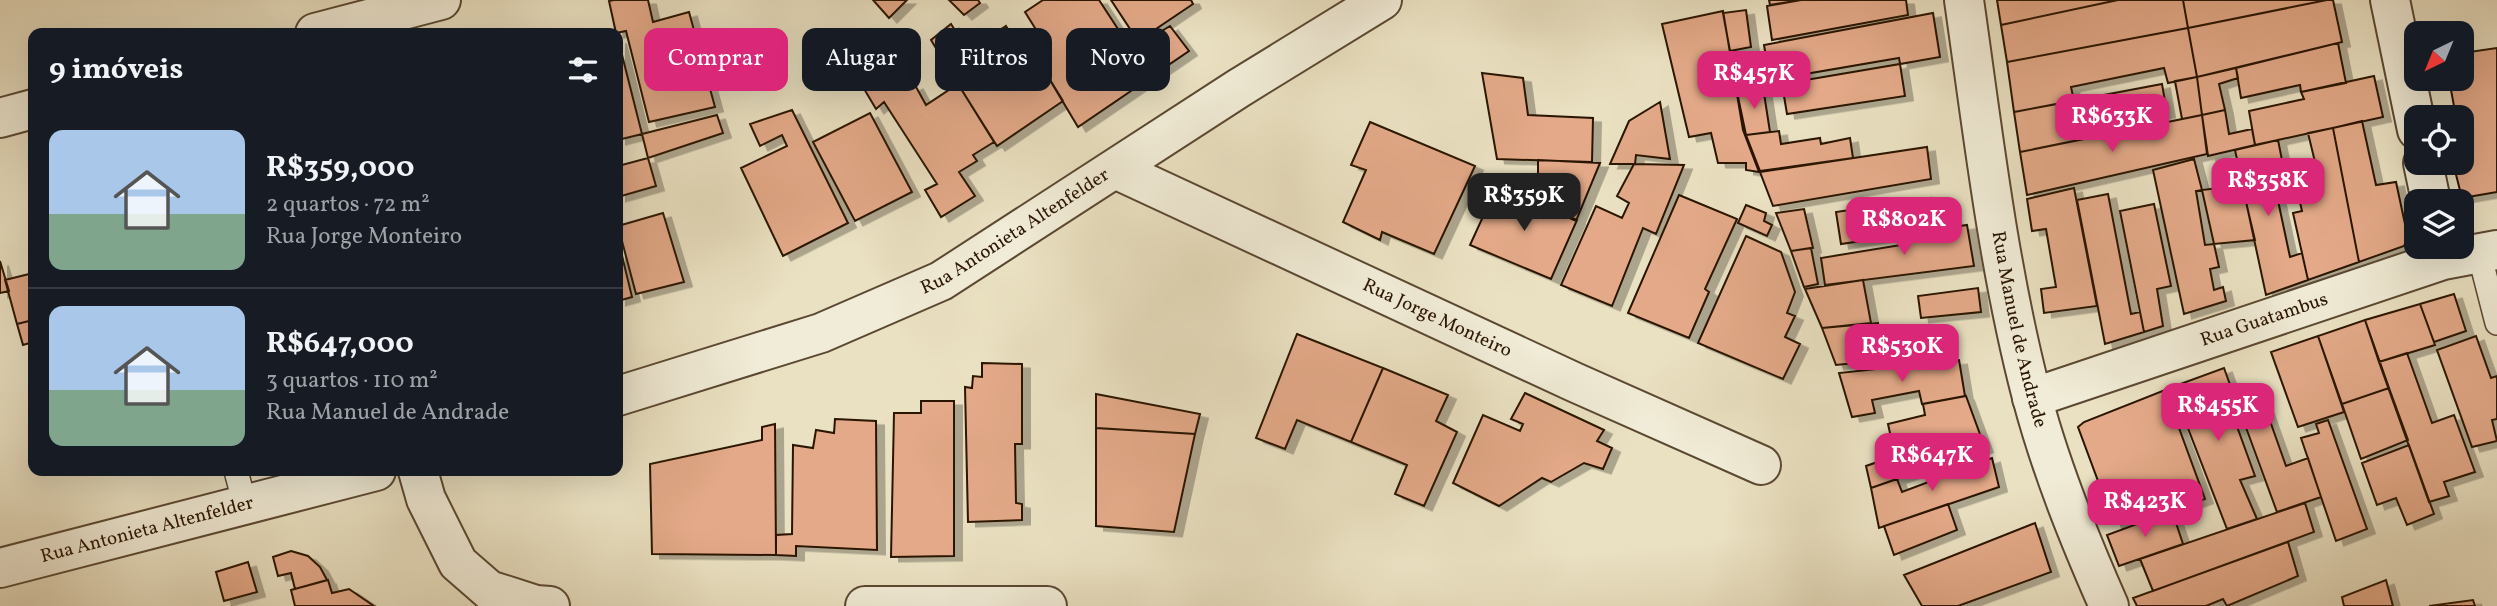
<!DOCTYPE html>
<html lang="pt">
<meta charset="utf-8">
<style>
body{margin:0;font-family:Vollkorn,serif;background:#242831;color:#f1f3f6;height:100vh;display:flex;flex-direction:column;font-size:26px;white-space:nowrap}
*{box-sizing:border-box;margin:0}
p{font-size:23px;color:#9ea1a6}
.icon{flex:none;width:38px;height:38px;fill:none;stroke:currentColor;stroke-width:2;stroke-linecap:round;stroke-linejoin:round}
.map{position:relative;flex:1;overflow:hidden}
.drawer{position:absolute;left:28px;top:28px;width:595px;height:448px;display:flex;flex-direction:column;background:#171b24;border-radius:14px;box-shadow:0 7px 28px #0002}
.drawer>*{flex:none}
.hud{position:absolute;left:644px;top:28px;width:665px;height:63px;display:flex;gap:14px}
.needle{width:46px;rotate:223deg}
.tools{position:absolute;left:2404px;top:21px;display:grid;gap:14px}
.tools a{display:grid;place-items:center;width:70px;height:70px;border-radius:14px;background:#171b24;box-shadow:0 7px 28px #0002;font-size:35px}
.price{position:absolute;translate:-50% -60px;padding:0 16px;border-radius:14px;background:#db2777;color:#fff;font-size:23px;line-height:46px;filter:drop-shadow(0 2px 4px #0008)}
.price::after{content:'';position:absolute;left:50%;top:42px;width:21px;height:16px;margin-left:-10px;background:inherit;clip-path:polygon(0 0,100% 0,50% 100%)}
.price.current{background:#222;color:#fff}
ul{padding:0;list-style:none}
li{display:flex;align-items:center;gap:21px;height:175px;padding:0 21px}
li+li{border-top:2px solid #363941}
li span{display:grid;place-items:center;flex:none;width:196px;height:140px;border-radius:14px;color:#555}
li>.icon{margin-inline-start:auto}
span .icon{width:84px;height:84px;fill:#fffc;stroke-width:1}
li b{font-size:30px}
h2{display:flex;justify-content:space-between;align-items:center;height:84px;padding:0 21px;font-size:30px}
.tag{padding:0 24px;border-radius:14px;background:#171b24;box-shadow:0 7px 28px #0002;font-size:24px;line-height:63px}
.tag.current{background:#db2777;color:#fff}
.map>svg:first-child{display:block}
.building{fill:#e3a988;stroke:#2b1502;stroke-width:2;filter:url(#shadow)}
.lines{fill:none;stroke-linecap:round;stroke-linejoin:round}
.service-casing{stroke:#5b4832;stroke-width:26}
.minor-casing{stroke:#5b4832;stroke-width:42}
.service{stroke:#f1ecd7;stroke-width:23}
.minor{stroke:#f1ecd7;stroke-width:38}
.labels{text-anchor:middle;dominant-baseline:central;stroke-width:5;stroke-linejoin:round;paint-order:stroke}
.street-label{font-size:19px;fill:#2b1502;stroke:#f1ecd7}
</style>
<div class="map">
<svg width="2497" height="606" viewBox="0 0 2497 606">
<defs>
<filter id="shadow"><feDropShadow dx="8" dy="4.5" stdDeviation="0" flood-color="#0004"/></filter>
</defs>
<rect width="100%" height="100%" fill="#eae1c2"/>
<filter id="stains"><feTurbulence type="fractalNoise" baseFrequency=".00286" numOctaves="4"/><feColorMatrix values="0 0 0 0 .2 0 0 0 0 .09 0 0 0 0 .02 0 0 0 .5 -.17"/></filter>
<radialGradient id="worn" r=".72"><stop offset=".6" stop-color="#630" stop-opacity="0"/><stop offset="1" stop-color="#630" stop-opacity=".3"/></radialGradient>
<path class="building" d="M 614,0 L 648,0 L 653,22 L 689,12 L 715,107 L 649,122 L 626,31 L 616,33 L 609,1 Z
M 873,0 L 907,0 L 889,18 Z
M 949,0 L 978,0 L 980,3 L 964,15 Z
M 1043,0 L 1099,0 L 1150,78 L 1078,127 L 1038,60 L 1050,52 L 1025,12 Z
M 1111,0 L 1191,0 L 1193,4 L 1138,41 Z
M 1769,0 L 1801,0 L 1770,5 Z
M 1801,0 L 1906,0 L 1908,15 L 1772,40 L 1767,6 Z
M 1997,0 L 2118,0 L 2001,25 Z
M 2118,0 L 2183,0 L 2188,28 L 2007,62 L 2001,25 Z
M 2183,0 L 2327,0 L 2188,28 Z
M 2327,0 L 2333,0 L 2342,42 L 2197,77 L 2188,28 Z
M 1746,10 L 1751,47 L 1730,51 L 1723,13 Z
M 1723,11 L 1743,130 L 1759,172 L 1746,170 L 1746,163 L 1718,163 L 1711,133 L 1689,137 L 1662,24 Z
M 1933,13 L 1940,57 L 1900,64 L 1899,58 L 1770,80 L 1764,45 Z
M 951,24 L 964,44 L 942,58 L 931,40 Z
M 1006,26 L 1039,80 L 1047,75 L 1063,101 L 997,146 L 946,65 Z
M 1170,26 L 1189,51 L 1161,70 L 1142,43 Z
M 2188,28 L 2197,77 L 2168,83 L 2164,68 L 2071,87 L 2074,101 L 2014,112 L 2007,62 Z
M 618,39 L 642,134 L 618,140 Z
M 2338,43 L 2346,83 L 2301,92 L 2300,85 L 2241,98 L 2236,68 Z
M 2497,48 L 2497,192 L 2462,198 L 2453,163 L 2462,163 L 2462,117 L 2456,117 L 2449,79 L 2462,79 L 2462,53 Z
M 1900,64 L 1905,96 L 1787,114 L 1782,84 Z
M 894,68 L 905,90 L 915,85 L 926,105 L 958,84 L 994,142 L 973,155 L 977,161 L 959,172 L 975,196 L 941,217 L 925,190 L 937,184 L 884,102 L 876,109 L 860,82 Z
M 2236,68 L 2238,78 L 2219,84 L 2225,110 L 2202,115 L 2197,77 Z
M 1482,73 L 1523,78 L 1528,115 L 1593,118 L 1592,162 L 1497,159 Z
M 2374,76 L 2383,117 L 2255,145 L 2249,111 L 2304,99 L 2301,92 Z
M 2197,77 L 2202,115 L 2182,119 L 2175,81 Z
M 2162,84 L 2167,113 L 2078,132 L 2079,140 L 2020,152 L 2014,112 Z
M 1763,87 L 1770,132 L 1746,135 L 1737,92 Z
M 1660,102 L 1670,159 L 1636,155 L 1635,164 L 1610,164 L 1629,121 Z
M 792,110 L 848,223 L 783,256 L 741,168 L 787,146 L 782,135 L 760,146 L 750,124 Z
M 2225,110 L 2229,134 L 2252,129 L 2255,145 L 2208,156 L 2202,115 Z
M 870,113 L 912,192 L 855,221 L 813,142 Z
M 717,115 L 723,133 L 648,158 L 642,134 Z
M 2202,115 L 2207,154 L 2027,195 L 2020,152 Z
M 2362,121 L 2376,185 L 2396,182 L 2408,238 L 2404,246 L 2359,262 L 2333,128 Z
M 1370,122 L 1475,166 L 1434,254 L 1382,232 L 1380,240 L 1343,222 L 1366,170 L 1351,165 Z
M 2333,128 L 2359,262 L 2308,280 L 2293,213 L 2302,211 L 2292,168 L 2315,162 L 2308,133 Z
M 1779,131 L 1781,144 L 1820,138 L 1821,144 L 1850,138 L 1853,158 L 1760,171 L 1746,135 Z
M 2278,140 L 2282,160 L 2270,163 L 2290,257 L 2302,253 L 2308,280 L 2266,295 L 2235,150 Z
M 1927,147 L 1931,179 L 1773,206 L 1760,172 Z
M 648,158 L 656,186 L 618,197 L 618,166 Z
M 2194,159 L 2202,190 L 2196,191 L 2205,245 L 2214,244 L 2219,267 L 2210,269 L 2214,290 L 2223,287 L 2226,301 L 2184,314 L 2153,170 Z
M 1538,160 L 1600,163 L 1576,221 L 1563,215 L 1568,203 L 1538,191 Z
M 1634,164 L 1684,165 L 1656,234 L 1643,228 L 1612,306 L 1561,285 L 1596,206 L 1622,218 L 1629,203 L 1617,196 Z
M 2242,185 L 2255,240 L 2214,244 L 2202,190 Z
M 1497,186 L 1577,220 L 1551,279 L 1470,245 Z
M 2074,188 L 2097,306 L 2044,313 L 2041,289 L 2056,287 L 2046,229 L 2032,231 L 2027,199 Z
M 2108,194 L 2131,314 L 2140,312 L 2144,332 L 2105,344 L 2077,200 Z
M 1679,195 L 1737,219 L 1705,289 L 1709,292 L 1689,338 L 1628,313 Z
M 1931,198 L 1934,230 L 1841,244 L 1836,212 Z
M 2154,204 L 2171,286 L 2157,289 L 2163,326 L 2144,332 L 2120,211 Z
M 1746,205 L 1766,213 L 1764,221 L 1772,225 L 1767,236 L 1738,223 Z
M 1804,209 L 1813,248 L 1791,251 L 1776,213 Z
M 663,213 L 684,282 L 636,294 L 618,226 Z
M 1967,225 L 1974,266 L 1825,285 L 1821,258 L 1901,245 L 1900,235 Z
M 1746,236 L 1781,252 L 1795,292 L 1787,313 L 1795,316 L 1785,337 L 1800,344 L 1783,379 L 1698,343 Z
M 618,239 L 632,297 L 618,301 Z
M 1811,248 L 1818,284 L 1804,287 L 1791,251 Z
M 0,261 L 9,291 L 0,293 Z
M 33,273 L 33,320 L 17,324 L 5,280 Z
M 1863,280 L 1871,323 L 1822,328 L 1805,289 Z
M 1978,288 L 1981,312 L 1921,318 L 1918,296 Z
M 2454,294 L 2466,331 L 2434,342 L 2420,304 Z
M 2420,304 L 2435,345 L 2379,362 L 2365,320 Z
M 33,320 L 33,342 L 23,345 L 17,324 Z
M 2365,320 L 2389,388 L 2342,404 L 2318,336 Z
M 1878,323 L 1884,360 L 1836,365 L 1822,328 Z
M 1297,334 L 1383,368 L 1351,442 L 1297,420 L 1285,449 L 1256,438 Z
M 2318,336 L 2344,412 L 2298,427 L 2271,352 Z
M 2476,336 L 2491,378 L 2497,376 L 2497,419 L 2492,420 L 2497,441 L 2472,447 L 2437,350 Z
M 2407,353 L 2432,423 L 2454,415 L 2475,472 L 2444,482 L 2449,496 L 2429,502 L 2379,362 Z
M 1959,360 L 1965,396 L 1922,404 L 1919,391 L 1872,400 L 1875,413 L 1852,417 L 1839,373 Z
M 982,363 L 1022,364 L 1022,444 L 1015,444 L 1016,503 L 1022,504 L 1022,520 L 968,522 L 965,387 L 972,388 L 973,376 L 982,377 Z
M 1383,368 L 1448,395 L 1436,421 L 1457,432 L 1424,506 L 1395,494 L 1407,465 L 1351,442 Z
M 2224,368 L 2238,407 L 2231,410 L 2255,476 L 2240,480 L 2257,519 L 2227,529 L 2172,387 Z
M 2389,388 L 2408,440 L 2361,459 L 2342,404 Z
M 2165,390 L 2205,499 L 2155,517 L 2152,509 L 2114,524 L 2078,427 L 2084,422 Z
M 1525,393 L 1604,430 L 1597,441 L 1612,448 L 1603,469 L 1584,463 L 1551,482 L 1542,478 L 1499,506 L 1453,483 L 1483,415 L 1520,431 L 1523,424 L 1511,419 Z
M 1096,394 L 1200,414 L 1195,434 L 1096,428 Z
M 1966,396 L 1985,448 L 1871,488 L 1866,466 L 1895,456 L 1888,424 L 1925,415 L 1923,404 Z
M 921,401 L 954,401 L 954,556 L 891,557 L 894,413 L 921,413 Z
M 2264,404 L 2286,466 L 2308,458 L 2321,497 L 2277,512 L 2241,414 Z
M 835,419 L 876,421 L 877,550 L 796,546 L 796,556 L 776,555 L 776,535 L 792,534 L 793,445 L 813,448 L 816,430 L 834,433 Z
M 2328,420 L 2367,529 L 2336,541 L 2301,438 L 2319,433 L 2316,424 Z
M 775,424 L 776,555 L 652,554 L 650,464 L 762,440 L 762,427 Z
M 1096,428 L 1195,434 L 1174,532 L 1096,526 Z
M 2409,445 L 2434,514 L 2407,525 L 2396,498 L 2377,505 L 2362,463 Z
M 1992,458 L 1999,487 L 1879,528 L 1871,488 L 1897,479 L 1902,492 Z
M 2305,503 L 2314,532 L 2153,591 L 2140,559 Z
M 1948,504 L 1957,530 L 1894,555 L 1884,526 Z
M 2172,511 L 2183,544 L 2119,566 L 2107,535 Z
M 2035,523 L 2051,572 L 1958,606 L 1922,606 L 1904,575 Z
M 2288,542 L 2298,576 L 2227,606 L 2223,599 L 2206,606 L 2137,606 L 2133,598 Z
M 291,551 L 308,556 L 320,567 L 327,580 L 295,589 L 291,573 L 278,576 L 273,557 Z
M 248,562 L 257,592 L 224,601 L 216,572 Z
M 328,580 L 332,593 L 349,589 L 374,606 L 295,606 L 291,590 Z
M 2386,580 L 2393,606 L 2344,606 L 2342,597 Z
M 2473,600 L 2475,606 L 2429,606 Z"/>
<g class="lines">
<defs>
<path id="service" d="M 2479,253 L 2497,323
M 236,471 L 245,505"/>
<g id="minor">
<path id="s1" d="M 1964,0 C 1983,133 1998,267 2032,397 C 2051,469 2079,538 2109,606"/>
<path d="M 2390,0 L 2417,130"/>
<path d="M 315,33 L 441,0"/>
<path d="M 0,118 L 33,109"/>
<path d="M 2423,163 L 2431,201"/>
<path id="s2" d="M 1115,169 L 1574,382 L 1761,465"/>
<path id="s3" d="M 618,396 L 821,333 L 941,281 L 1239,88 L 1382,0"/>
<path id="s4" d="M 2032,398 L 2443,260 L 2497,250"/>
<path d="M 418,471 L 426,499 L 458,563 L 489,590 L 536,605 L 550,606"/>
<path id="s5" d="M 0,568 L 376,471"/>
<path d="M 865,606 L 1047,606"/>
</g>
</defs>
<use href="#service" class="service-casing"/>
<use href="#minor" class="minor-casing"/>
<use href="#service" class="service"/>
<use href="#minor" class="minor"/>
</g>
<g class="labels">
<g class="street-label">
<text stroke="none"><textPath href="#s3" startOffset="432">Rua Antonieta Altenfelder</textPath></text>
<text stroke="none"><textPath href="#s2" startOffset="355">Rua Jorge Monteiro</textPath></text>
<text stroke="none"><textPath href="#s4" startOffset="245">Rua Guatambus</textPath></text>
<text stroke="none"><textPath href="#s1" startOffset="334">Rua Manuel de Andrade</textPath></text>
<text stroke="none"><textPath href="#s5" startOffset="152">Rua Antonieta Altenfelder</textPath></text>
</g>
</g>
<rect width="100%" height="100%" filter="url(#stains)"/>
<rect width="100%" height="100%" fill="url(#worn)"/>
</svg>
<div class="tools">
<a><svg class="needle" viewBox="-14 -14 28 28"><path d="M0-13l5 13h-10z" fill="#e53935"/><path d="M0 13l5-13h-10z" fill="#9ea1a6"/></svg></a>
<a><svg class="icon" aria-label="locate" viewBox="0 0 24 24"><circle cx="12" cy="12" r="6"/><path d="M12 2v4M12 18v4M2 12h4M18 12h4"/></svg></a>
<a><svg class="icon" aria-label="layers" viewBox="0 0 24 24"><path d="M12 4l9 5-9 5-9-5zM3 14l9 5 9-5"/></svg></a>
</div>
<b class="price" style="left:1754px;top:111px">R$457K</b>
<b class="price" style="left:2112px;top:154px">R$633K</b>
<b class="price" style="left:2268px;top:218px">R$358K</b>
<b class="price current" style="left:1524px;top:233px">R$359K</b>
<b class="price" style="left:1904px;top:257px">R$802K</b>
<b class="price" style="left:1902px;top:384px">R$530K</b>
<b class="price" style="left:2218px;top:443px">R$455K</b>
<b class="price" style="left:1932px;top:493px">R$647K</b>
<b class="price" style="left:2145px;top:539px">R$423K</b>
<div class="hud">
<a class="tag current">Comprar</a>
<a class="tag">Alugar</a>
<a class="tag">Filtros</a>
<a class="tag">Novo</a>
</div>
<section class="drawer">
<h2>9 imóveis<svg class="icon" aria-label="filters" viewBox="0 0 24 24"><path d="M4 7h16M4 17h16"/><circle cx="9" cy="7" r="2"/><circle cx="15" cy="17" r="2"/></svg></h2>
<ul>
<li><span style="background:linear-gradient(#a9c7e8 60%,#7fa58c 0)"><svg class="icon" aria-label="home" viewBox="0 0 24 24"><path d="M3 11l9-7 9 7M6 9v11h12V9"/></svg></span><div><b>R$359,000</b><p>2 quartos · 72 m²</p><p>Rua Jorge Monteiro</p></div></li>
<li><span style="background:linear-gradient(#a9c7e8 60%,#7fa58c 0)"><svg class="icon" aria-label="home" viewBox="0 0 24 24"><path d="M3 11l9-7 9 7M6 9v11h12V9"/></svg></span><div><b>R$647,000</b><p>3 quartos · 110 m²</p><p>Rua Manuel de Andrade</p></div></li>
</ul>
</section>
</div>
